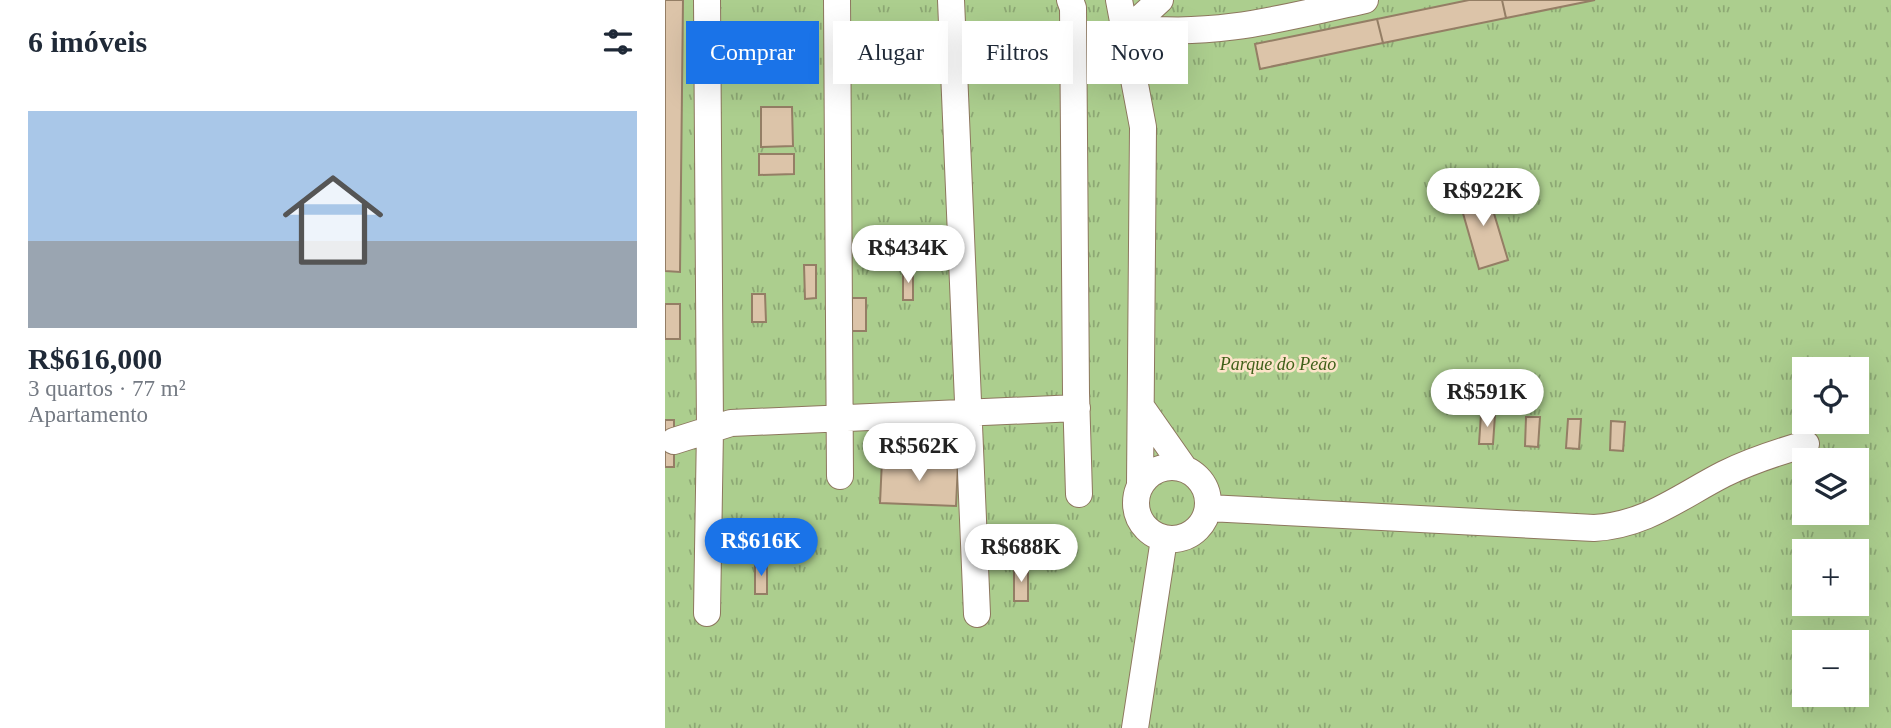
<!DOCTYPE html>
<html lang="pt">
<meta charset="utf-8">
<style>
body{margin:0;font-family:"Times New Roman",serif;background:#f6f6f7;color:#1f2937;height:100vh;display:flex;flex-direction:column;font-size:26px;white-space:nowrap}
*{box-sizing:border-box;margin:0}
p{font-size:23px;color:#747a83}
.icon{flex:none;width:38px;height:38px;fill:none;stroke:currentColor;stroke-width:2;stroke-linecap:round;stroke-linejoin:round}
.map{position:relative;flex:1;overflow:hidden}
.drawer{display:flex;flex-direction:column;background:#fff;width:665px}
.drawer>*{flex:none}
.hud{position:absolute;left:21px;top:21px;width:665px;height:63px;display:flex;gap:14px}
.buttons{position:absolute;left:1127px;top:357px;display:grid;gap:14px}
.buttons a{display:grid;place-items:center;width:77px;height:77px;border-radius:0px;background:#fff;box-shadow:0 7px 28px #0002;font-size:35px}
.price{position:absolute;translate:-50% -60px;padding:0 16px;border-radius:24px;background:#fff;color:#222;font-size:23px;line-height:46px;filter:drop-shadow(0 2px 4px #0008)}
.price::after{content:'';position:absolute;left:50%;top:42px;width:21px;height:16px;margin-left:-10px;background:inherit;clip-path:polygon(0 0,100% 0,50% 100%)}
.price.on{background:#1a73e8;color:#fff}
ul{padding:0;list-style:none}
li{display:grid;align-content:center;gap:14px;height:371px;padding:0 28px}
li span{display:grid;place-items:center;height:217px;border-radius:0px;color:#555}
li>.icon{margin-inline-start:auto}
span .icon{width:126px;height:126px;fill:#fffc;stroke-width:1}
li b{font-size:30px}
h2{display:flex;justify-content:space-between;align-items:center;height:84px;padding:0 28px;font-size:30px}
.pill{padding:0 24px;border-radius:0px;background:#fff;box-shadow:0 7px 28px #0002;font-size:24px;line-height:63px}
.pill.on{background:#1a73e8;color:#fff}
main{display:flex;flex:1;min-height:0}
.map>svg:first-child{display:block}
.grass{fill:url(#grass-tufts);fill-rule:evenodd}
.building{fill:#dcc4a9;stroke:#947e65;stroke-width:2}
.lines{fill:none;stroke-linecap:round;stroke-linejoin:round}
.minor-casing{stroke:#8d775e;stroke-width:28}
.minor{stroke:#fff;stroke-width:26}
.labels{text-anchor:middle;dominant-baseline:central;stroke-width:5;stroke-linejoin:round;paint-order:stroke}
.park-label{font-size:18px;font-style:italic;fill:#3f5f18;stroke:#fde4c9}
</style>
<main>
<section class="drawer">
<h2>6 imóveis<svg class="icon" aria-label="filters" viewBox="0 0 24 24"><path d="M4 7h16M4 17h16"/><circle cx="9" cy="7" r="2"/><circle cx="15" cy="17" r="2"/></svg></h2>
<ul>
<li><span style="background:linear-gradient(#a9c7e8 60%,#9aa5b1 0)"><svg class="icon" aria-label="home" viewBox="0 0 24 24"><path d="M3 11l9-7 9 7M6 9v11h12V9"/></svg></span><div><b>R$616,000</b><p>3 quartos · 77 m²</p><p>Apartamento</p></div></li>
</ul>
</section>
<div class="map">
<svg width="1226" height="728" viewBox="0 0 1226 728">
<defs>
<pattern id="grass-tufts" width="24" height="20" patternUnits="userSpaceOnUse" patternTransform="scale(1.75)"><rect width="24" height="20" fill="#acce8e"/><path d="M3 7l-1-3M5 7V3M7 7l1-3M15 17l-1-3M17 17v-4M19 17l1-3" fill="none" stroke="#8da874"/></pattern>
</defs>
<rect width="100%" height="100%" fill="#fde4c9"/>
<path class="grass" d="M 0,0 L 1226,0 L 1226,728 L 0,728 ZM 1139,369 L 1192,369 L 1192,422 L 1139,422 ZM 1139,460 L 1192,460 L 1192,513 L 1139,513 ZM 1139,551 L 1192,551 L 1192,604 L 1139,604 ZM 1139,642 L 1192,642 L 1192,695 L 1139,695 Z"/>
<path class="building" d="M 0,0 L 18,0 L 15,272 L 0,271 Z
M 804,0 L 837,0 L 841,18 L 718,43 L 712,19 Z
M 837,0 L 930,0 L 841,18 Z
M 712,19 L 718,43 L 595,69 L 590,44 Z
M 96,107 L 127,107 L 128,146 L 96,147 Z
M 94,154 L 129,154 L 129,174 L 94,175 Z
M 821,187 L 843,260 L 814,269 L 793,196 Z
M 139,265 L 151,265 L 151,298 L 140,299 Z
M 238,270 L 248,270 L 248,300 L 238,300 Z
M 87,294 L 100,294 L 101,322 L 87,322 Z
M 187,298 L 201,298 L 201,331 L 187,331 Z
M 0,304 L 15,304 L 15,339 L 0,339 Z
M 816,414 L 830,415 L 828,444 L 814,444 Z
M 861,417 L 875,417 L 873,447 L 860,446 Z
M 903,419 L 916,419 L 914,449 L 901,448 Z
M 0,420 L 9,420 L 9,467 L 0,467 Z
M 946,421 L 960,422 L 958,451 L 945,450 Z
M 217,460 L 293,464 L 291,506 L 215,503 Z
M 90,562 L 102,562 L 102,594 L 90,594 Z
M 349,568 L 363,568 L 363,601 L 349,601 Z"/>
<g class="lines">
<defs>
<path id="minor" d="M 172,0 L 175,476
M 286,0 L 312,614
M 405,0 L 408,8 L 411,393 L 414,494
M 454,0 L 478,127 L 475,485
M 466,27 C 545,39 623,17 700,0
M 459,33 L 495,0
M 477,408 L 519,468
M 9,441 L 66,423 L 412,408
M471 503a36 36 0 1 1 72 0a36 36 0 1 1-72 0Z
M 543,508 L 929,528 C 981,525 1014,497 1059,474 C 1085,461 1113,452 1141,444
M 42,613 L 45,429 L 42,0
M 470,728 L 499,539"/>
</defs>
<use href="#minor" class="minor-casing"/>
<use href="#minor" class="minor"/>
</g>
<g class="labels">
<g class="park-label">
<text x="613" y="364">Parque do Peão</text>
</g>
</g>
</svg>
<div class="buttons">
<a><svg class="icon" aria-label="locate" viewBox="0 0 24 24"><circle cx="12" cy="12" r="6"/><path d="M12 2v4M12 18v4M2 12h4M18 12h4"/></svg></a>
<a><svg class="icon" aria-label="layers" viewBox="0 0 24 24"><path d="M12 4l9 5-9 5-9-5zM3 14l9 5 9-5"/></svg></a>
<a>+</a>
<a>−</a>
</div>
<b class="price" style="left:818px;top:228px">R$922K</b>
<b class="price" style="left:243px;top:285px">R$434K</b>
<b class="price" style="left:822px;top:429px">R$591K</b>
<b class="price" style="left:254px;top:483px">R$562K</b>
<b class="price on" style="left:96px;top:578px">R$616K</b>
<b class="price" style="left:356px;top:584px">R$688K</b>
<div class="hud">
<a class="pill on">Comprar</a>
<a class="pill">Alugar</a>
<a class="pill">Filtros</a>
<a class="pill">Novo</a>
</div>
</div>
</main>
